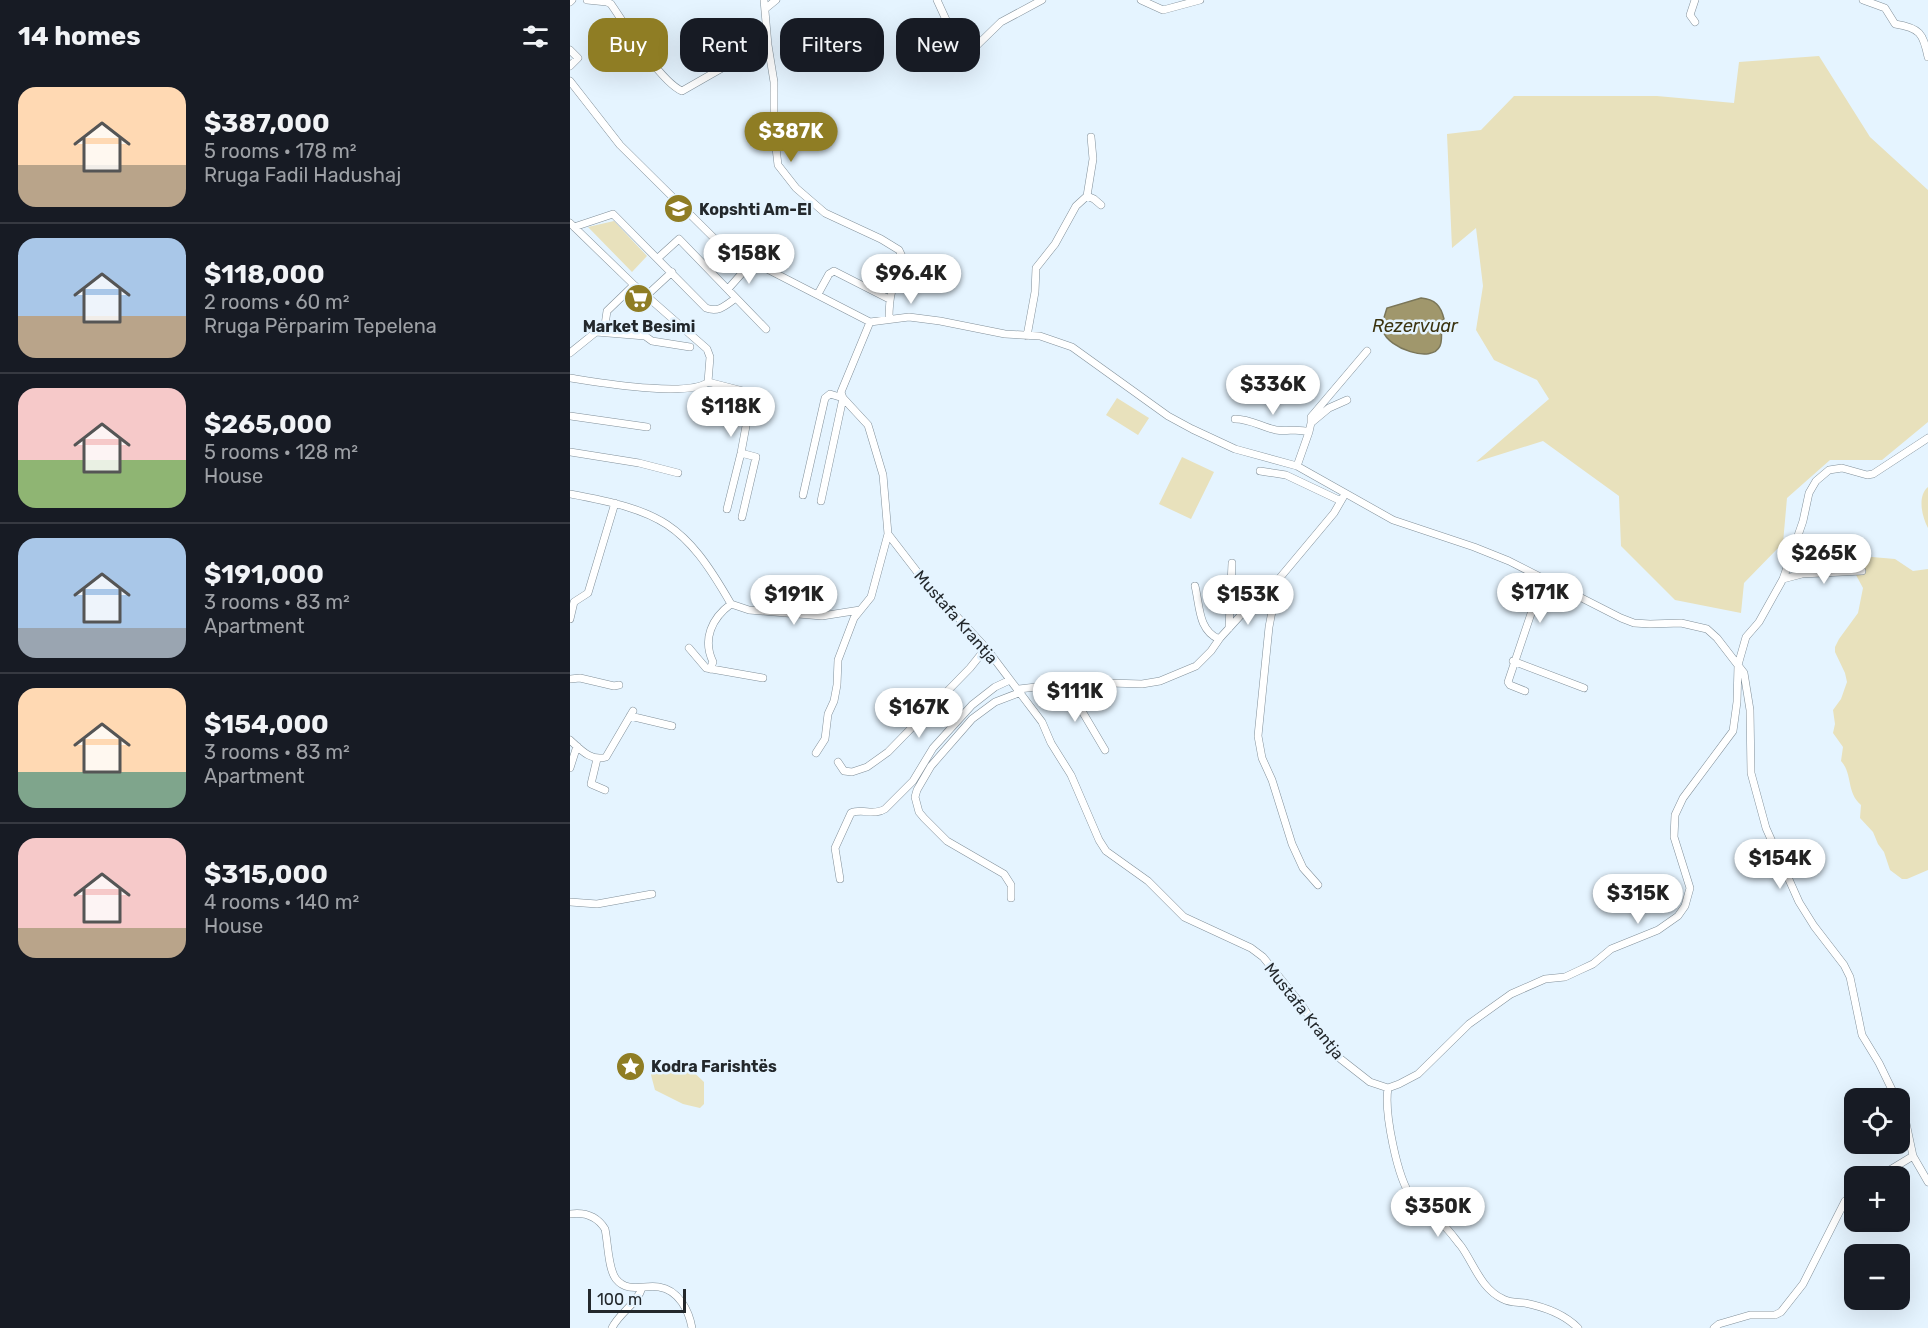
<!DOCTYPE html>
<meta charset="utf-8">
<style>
body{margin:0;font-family:Rubik,sans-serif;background:#242831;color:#f1f3f6;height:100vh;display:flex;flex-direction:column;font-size:22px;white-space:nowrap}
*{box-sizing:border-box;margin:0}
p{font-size:20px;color:#9ea1a6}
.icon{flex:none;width:33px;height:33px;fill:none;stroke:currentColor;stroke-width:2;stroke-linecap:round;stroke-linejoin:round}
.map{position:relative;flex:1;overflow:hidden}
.side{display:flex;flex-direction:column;background:#171b24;width:570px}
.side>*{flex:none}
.top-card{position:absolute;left:18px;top:18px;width:570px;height:54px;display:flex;gap:12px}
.fabs{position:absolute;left:1274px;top:1088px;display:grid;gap:12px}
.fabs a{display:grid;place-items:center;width:66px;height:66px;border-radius:12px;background:#171b24;box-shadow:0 6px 24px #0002;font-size:30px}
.scale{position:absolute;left:18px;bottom:15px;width:98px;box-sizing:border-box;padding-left:6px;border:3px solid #23282c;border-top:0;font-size:16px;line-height:21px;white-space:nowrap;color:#23282c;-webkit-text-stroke:4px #e5f4ff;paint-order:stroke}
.price{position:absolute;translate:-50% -51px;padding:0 14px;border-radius:21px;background:#fff;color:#222;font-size:20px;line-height:39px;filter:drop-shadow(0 2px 3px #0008)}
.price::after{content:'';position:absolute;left:50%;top:36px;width:18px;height:14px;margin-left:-9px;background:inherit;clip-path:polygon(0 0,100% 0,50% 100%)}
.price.on{background:#8f7d24;color:#fff}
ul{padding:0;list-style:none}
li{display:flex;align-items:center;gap:18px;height:150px;padding:0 18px}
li+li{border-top:2px solid #363941}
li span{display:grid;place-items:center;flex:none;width:168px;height:120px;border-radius:18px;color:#555}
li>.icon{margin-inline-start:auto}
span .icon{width:72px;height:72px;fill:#fffc;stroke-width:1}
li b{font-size:26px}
h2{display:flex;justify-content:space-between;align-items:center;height:72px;padding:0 18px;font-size:26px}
.pill{padding:0 21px;border-radius:18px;background:#171b24;box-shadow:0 6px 24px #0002;font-size:21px;line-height:54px}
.pill.on{background:#8f7d24;color:#fff}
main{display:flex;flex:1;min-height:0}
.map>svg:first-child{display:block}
.green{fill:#e8e1bc}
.water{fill:#a0976c;stroke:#7a7659;stroke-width:1.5}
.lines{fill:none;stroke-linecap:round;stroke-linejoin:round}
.minor-casing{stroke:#82909a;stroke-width:8}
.minor{stroke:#fff;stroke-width:7}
.labels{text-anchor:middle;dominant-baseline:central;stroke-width:5;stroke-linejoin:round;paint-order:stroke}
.poi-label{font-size:16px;font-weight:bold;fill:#23282c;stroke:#e5f4ff;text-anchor:start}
.street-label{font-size:16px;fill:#23282c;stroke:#e5f4ff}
.water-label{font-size:18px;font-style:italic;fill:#3c3410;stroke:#e5f4ff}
</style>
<main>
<section class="side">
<h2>14 homes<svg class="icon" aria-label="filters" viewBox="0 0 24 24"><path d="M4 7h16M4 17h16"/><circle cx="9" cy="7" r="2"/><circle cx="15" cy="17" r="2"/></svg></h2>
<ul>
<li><span style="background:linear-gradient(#ffd9b3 65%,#b9a48a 0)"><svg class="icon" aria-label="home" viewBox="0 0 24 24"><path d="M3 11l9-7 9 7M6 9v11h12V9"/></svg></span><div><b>$387,000</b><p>5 rooms · 178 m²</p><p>Rruga Fadil Hadushaj</p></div></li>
<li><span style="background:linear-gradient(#a9c7e8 65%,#b9a48a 0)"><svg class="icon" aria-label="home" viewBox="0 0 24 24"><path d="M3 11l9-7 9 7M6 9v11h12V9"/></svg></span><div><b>$118,000</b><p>2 rooms · 60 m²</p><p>Rruga Përparim Tepelena</p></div></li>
<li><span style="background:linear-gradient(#f6c9c9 60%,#8fb573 0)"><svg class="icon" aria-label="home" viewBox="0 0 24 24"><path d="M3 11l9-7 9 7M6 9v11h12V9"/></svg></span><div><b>$265,000</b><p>5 rooms · 128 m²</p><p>House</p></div></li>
<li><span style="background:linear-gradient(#a9c7e8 75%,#9aa5b1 0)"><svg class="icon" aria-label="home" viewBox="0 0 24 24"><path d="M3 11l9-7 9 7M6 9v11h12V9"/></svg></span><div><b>$191,000</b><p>3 rooms · 83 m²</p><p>Apartment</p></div></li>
<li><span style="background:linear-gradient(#ffd9b3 70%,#7fa58c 0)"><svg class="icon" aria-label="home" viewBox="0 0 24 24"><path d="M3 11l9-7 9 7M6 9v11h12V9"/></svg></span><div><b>$154,000</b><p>3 rooms · 83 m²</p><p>Apartment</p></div></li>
<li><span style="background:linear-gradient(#f6c9c9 75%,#b9a48a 0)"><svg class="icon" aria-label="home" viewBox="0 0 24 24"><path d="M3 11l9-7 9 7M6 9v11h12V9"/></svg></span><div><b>$315,000</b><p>4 rooms · 140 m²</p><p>House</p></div></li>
</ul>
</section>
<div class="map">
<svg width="1358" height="1328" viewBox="0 0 1358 1328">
<rect width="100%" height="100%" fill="#e5f4ff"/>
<path class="green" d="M 1249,56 L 1300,137 L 1358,190 L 1358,422 L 1312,460 L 1260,460 L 1217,498 L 1213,543 L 1174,583 L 1171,613 L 1105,600 L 1051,546 L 1049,496 L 973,441 L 906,462 L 979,399 L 967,380 L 924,360 L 906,330 L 913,286 L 906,228 L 882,248 L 877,134 L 911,130 L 944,96 L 1087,96 L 1164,103 L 1169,62 Z
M 44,221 L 77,256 L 62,272 L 18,227 Z
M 547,398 L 579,418 L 568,435 L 536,415 Z
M 612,457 L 644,472 L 621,519 L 589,504 Z
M 1358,487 L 1358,528 C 1352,517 1347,496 1358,487 Z
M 1302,557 L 1325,559 L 1343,571 L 1358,569 L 1358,870 L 1337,879 L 1332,879 L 1320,870 L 1314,852 L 1308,844 L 1303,832 L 1290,818 L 1291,805 C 1276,792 1283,774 1271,761 L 1273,747 L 1263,733 L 1265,724 L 1263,710 L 1271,699 L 1277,682 L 1275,673 L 1265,652 L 1265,647 L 1269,639 L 1288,613 L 1293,588 L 1286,575 L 1287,567 L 1293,559 Z
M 91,1062 L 113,1062 L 134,1082 L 134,1104 L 130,1108 L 113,1104 L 85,1090 L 81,1075 L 83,1065 Z"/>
<path class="water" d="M 851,298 C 865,299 871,306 874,319 L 871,322 C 871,329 873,340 870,346 C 862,364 818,348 813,331 C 811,325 815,314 817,308 Z"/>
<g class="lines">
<defs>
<path id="minor" d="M 17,0 L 37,2 L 41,4 C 55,25 91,82 112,91 L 189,47 L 198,45
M 194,0 L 198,45 L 204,82 L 204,131 L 208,165 L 226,188 L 255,213 L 311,239 L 329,250 L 337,267 C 321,279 319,300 319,319
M 367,0 L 383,35 L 385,50 L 389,56 L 397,55 L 431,22 L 472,0
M 571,0 L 593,10 L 630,0
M 1293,0 L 1315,8 L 1325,24 C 1350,28 1353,33 1358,57
M 0,2 L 2,0
M 195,9 L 206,0
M 1125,22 L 1120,15 L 1125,0
M 0,50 L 8,58 L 0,66
M 0,81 L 50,145 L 150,244 L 174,261 L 195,268 L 300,322 L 339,317 L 370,321 L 435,334 L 470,336 L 502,347 L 598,416 L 622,429 L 665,449 L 727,466 L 823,520 L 904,547 L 939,561 L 1051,618 L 1064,623 L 1080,624 L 1111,623 L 1137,629 L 1147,638 L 1174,673 L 1180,710 L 1181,773 L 1196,828 L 1229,902 L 1244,926 L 1274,965 L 1280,977 L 1292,1035 L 1309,1063 L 1326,1098
M 517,196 L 524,199 L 531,205
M 0,223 L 64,285 L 137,349 L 140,357 L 138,382
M 4,227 L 43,214 L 136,308 C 149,313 156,305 166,298
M 88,258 L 109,239 L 196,329
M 158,289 L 181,263
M 248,294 L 259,274 L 264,271 L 319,299
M 76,296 L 102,272
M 300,322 L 271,392 L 273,398 L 298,425 L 313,475 L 318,534 L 355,582 L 416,648 L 472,722 L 481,743 L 501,775 L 529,840 L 536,851 L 578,881 L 614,917 L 681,948 L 693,957 L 731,1004 L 763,1053 L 800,1082 L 818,1088
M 34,332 L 37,311 L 64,285
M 457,336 L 465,292 L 466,268 L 485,244 L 506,206 L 517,196 L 523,159 L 521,137
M 0,353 L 26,332 L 75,336 L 82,341 L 120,347
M 0,378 C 27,382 118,398 138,382
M 138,382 L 173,391 L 181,399 L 171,453 L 157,509
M 0,416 L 77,427
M 665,419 C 681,419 691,427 706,430 C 717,432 728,428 739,432
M 741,423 L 741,417 L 797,351
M 0,452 L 69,463 L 108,473
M 171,453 L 186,457 L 172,517
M 727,466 L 739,432 L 741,423 L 759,408 L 777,400
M 690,471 L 716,475 L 771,501
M 0,494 C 91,511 114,522 161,604
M 233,495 L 255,398 L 260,394 L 273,398 L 251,501
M 1213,579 L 1232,574 L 1292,571
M 708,580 L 699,627 L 688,736 L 692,758 L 702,780 L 722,844 L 733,868 L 748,885
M 625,586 C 630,606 628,630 649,639
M 161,604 L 179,610 L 252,616 L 290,610
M 0,619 L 4,602 L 18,593 L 45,503
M 659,628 L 662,563
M 119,648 L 136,668 L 193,678
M 943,661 L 1014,688
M 140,669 L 143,662 C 132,639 142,618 161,604
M 0,679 L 10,678 L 44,686 L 49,685
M 496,684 L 535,750
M 449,689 L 508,682 L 572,684 L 590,681 L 626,666 L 641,651 L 650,638 L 671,615 L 708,580 L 764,513 L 775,494
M 955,691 L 940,685 L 938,682 L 973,578
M 60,716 L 102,726
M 0,740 C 10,749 21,762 36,757 L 63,711
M 246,753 L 255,739 L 258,714 L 264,701 L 267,685 L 268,660 L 284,618 L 301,597 L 318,534
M 27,759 L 21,784 L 35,790
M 268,762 L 274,771 L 282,772 L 297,767 L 318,752 L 400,668 L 416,648
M 0,768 L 7,746
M 270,879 L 265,848 L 281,813 C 292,808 304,816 315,809 L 343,781 L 363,748 L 402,705 L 425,687 L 440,680
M 441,898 L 441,885 L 434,874 L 377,841 L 354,818 L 349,812 L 345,797 L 347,790 L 361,766 L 402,719 L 425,702 L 451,692
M 0,902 L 27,904 L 82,894
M 818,1088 L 829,1084 L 848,1074 L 899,1024 L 941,994 L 975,979 L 995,977 L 1010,970 L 1023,964 L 1041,949 L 1088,930 L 1108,916 L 1115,906 L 1120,888 L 1104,837 L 1105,815 L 1113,798 L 1163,731 L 1167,702 L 1168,665 L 1176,637 L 1189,622 L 1213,579 L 1233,521 L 1239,493 L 1246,481 L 1259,470 L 1272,468 L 1297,475 L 1303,474 L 1358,438
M 818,1088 C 814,1112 827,1178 842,1198 C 851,1209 863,1216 873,1225 C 880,1231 885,1239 891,1246 C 904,1264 911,1289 933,1299 C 940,1303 948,1302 955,1303 C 975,1307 994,1314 1008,1328
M 1329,1104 L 1336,1123 L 1343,1156 L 1358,1182
M 1310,1176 L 1343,1156
M 0,1214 C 15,1212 27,1216 35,1229 C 38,1242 38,1269 46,1279 C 58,1294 75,1284 89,1287 C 109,1290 119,1311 122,1328
M 42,1328 C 49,1313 67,1304 72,1288
M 1144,1328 L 1149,1324 L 1180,1315 L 1205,1315 L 1211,1312 L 1233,1284 L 1275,1201 L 1284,1195"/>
</defs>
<use href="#minor" class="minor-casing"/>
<use href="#minor" class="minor"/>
</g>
<defs>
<symbol id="school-disc" viewBox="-11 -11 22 22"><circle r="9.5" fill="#8f7d24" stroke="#e5f4ff"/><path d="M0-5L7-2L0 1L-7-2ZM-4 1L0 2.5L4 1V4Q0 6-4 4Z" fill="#fff"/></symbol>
<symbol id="supermarket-disc" viewBox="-11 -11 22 22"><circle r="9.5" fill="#8f7d24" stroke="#e5f4ff"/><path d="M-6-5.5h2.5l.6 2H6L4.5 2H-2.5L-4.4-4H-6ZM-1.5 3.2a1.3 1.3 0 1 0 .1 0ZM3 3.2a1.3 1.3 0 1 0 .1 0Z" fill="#fff"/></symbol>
<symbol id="sight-disc" viewBox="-11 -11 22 22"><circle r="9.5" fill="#8f7d24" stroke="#e5f4ff"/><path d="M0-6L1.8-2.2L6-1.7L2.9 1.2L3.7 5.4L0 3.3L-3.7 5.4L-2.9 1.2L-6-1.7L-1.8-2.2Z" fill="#fff"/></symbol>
</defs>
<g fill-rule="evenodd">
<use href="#school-disc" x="92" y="192" width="33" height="33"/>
<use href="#supermarket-disc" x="52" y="282" width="33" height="33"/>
<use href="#sight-disc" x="44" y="1050" width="33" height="33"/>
</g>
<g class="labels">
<g class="poi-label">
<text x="129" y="209">Kopshti Am-El</text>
<text x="69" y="326" text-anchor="middle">Market Besimi</text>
<text x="81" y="1066">Kodra Farishtës</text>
</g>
<g class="street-label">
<text transform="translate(386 617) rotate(49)">Mustafa Krantja</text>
<text transform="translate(734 1011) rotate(52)">Mustafa Krantja</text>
</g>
<g class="water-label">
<text x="845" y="326">Rezervuar</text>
</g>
</g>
</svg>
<div class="fabs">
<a><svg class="icon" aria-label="locate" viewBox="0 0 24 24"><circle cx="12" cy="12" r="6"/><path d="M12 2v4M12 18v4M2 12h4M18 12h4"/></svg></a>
<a>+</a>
<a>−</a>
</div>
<div class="scale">100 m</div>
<b class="price on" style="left:221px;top:163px">$387K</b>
<b class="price" style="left:179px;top:285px">$158K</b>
<b class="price" style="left:341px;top:305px">$96.4K</b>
<b class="price" style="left:703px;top:416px">$336K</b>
<b class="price" style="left:161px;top:438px">$118K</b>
<b class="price" style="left:1254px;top:585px">$265K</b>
<b class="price" style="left:970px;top:624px">$171K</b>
<b class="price" style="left:224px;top:626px">$191K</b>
<b class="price" style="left:678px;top:626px">$153K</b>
<b class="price" style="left:505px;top:723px">$111K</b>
<b class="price" style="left:349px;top:739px">$167K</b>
<b class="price" style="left:1210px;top:890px">$154K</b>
<b class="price" style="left:1068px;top:925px">$315K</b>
<b class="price" style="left:868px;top:1238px">$350K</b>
<div class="top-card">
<a class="pill on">Buy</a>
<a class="pill">Rent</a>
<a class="pill">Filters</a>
<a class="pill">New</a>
</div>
</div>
</main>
